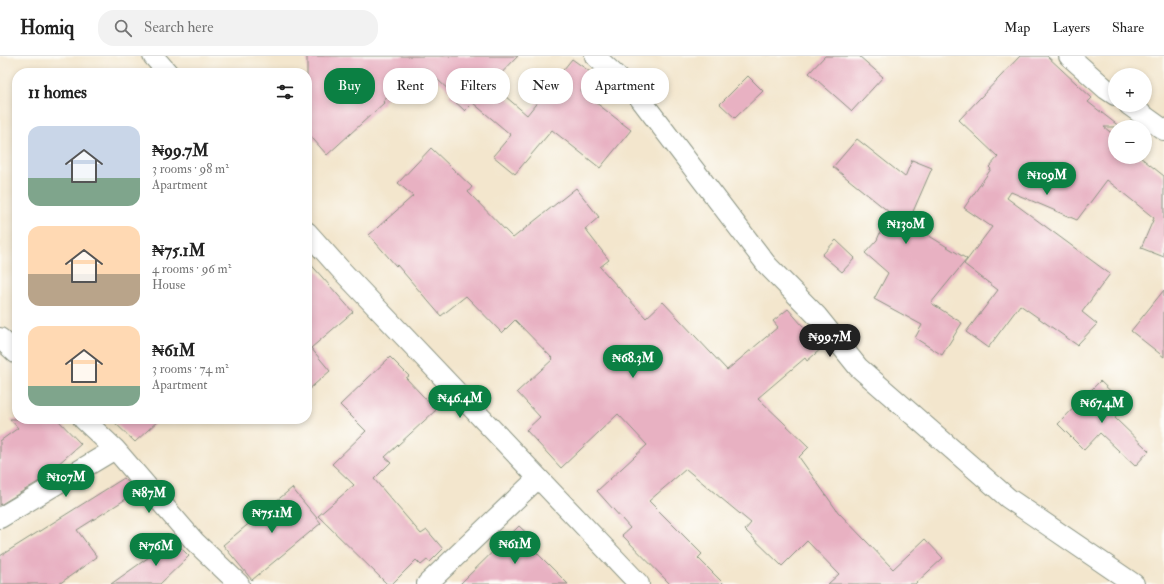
<!DOCTYPE html>
<meta charset="utf-8">
<style>
body{margin:0;font-family:"IM FELL Double Pica",serif;background:#f2f2f2;color:#222;height:100vh;display:flex;flex-direction:column;font-size:15px;white-space:nowrap}
*{box-sizing:border-box;margin:0}
p{font-size:13px;color:#767676}
.icon{flex:none;width:22px;height:22px;fill:none;stroke:currentColor;stroke-width:2;stroke-linecap:round;stroke-linejoin:round}
.map{position:relative;flex:1;overflow:hidden}
.side{position:absolute;left:12px;top:12px;width:300px;height:356px;display:flex;flex-direction:column;background:#fff;border-radius:16px;box-shadow:0 2px 6px #0003}
.side>*{flex:none}
.banner{position:absolute;left:324px;top:12px;width:380px;height:36px;display:flex;gap:8px}
.fabs{position:absolute;left:1108px;top:12px;display:grid;gap:8px}
.fabs a{display:grid;place-items:center;width:44px;height:44px;border-radius:50%;background:#fff;box-shadow:0 2px 6px #0003;font-size:20px}
.price{position:absolute;translate:-50% -34px;padding:0 9px;border-radius:14px;background:#0b8043;color:#fff;font-size:13px;line-height:26px;filter:drop-shadow(0 1px 2px #0008)}
.price::after{content:'';position:absolute;left:50%;top:24px;width:12px;height:9px;margin-left:-6px;background:inherit;clip-path:polygon(0 0,100% 0,50% 100%)}
.price.on{background:#222;color:#fff}
ul{padding:0;list-style:none}
li{display:flex;align-items:center;gap:12px;height:100px;padding:0 16px}
li span{display:grid;place-items:center;flex:none;width:112px;height:80px;border-radius:12px;color:#555}
li>.icon{margin-inline-start:auto}
span .icon{width:48px;height:48px;fill:#fffc;stroke-width:1}
li b{font-size:17px}
h2{display:flex;justify-content:space-between;align-items:center;height:48px;padding:0 16px;font-size:17px}
.tag{padding:0 14px;border-radius:16px;background:#fff;box-shadow:0 2px 6px #0003;font-size:14px;line-height:36px}
.tag.on{background:#0b8043;color:#fff}
header{display:flex;align-items:center;gap:24px;box-sizing:border-box;height:56px;padding:0 20px;background:#fff;border-bottom:1px solid #e0e0e0}
header strong{font-size:19px}
nav{display:flex;gap:22px;margin-inline-start:auto;font-size:14px}
.search{width:280px;height:36px;background:#f2f2f2;display:flex;align-items:center;gap:10px;box-sizing:border-box;padding:0 14px;border-radius:16px;color:#767676;font-size:15px}
.map>svg:first-child{display:block}
.building{fill:#e8b1c2}
.lines{fill:none;stroke-linecap:round;stroke-linejoin:round}
.street-casing{stroke:#899280;stroke-width:22}
.street{stroke:#fff;stroke-width:20}
</style>
<header>
<strong>Homiq</strong>
<div class="search"><svg class="icon" aria-label="search" viewBox="0 0 24 24"><circle cx="10" cy="10" r="6"/><path d="M15 15l6 6"/></svg>Search here</div>
<nav><a>Map</a><a>Layers</a><a>Share</a></nav>
</header>
<div class="map">
<svg width="1164" height="528" viewBox="0 0 1164 528">
<rect width="100%" height="100%" fill="#fdfcf7"/>
<filter id="ink" filterUnits="userSpaceOnUse"><feTurbulence type="fractalNoise" baseFrequency=".025" numOctaves="2"/><feDisplacementMap in="SourceGraphic" scale="8" xChannelSelector="R" yChannelSelector="G"/><feConvolveMatrix kernelMatrix="1 2 1 2 8 2 1 2 1" color-interpolation-filters="sRGB"/></filter>
<filter id="wash" filterUnits="userSpaceOnUse"><feTurbulence type="fractalNoise" baseFrequency=".012" numOctaves="4" result="noise"/><feDisplacementMap in="SourceGraphic" scale="16" xChannelSelector="R" yChannelSelector="G"/><feGaussianBlur stdDeviation="0.9" result="paint"/><feColorMatrix in="noise" values="0 0 0 0 0 0 0 0 0 0 0 0 0 0 0 0 0 1.4 0 .05"/><feComposite in="paint" operator="in"/></filter>
<g filter="url(#wash)">
<rect width="100%" height="100%" fill="#f3e6cd"/>
<g id="blocks">
<path class="building" d="M 307,0 L 518,0 L 491,28 L 527,59 L 572,3 L 593,18 L 581,35 L 631,74 L 600,112 L 552,74 L 515,118 L 493,100 L 511,79 L 473,47 L 465,55 L 449,40 L 452,37 L 425,12 L 407,28 L 402,24 L 383,46 L 384,47 L 327,99 L 307,76 Z
M 825,0 L 859,0 L 883,21 L 852,55 L 809,17 Z
M 1020,0 L 1047,0 L 1092,42 L 1088,46 L 1120,71 L 1104,71 L 1115,80 L 1115,101 L 1140,101 L 1164,120 L 1164,201 L 1141,192 L 1154,162 L 1107,124 L 1077,164 L 1011,136 L 1007,142 L 1110,218 L 1082,256 L 1097,268 L 1077,289 L 1020,249 L 988,292 L 966,276 L 998,234 L 964,208 L 992,171 L 964,152 L 991,113 L 989,111 L 998,101 L 959,64 Z
M 748,20 L 763,35 L 735,62 L 720,48 Z
M 857,83 L 905,121 L 912,104 L 932,112 L 908,167 L 967,203 L 931,247 L 962,267 L 942,299 L 915,282 L 922,269 L 874,243 L 888,217 L 865,197 L 877,184 L 889,156 L 833,111 Z
M 431,92 L 472,131 L 468,136 L 513,182 L 576,132 L 599,161 L 585,173 L 609,204 L 600,211 L 646,262 L 663,246 L 727,314 L 778,271 L 773,265 L 788,253 L 822,292 L 807,305 L 805,302 L 758,342 L 809,391 L 799,401 L 838,456 L 893,513 L 925,483 L 943,502 L 915,528 L 828,528 L 839,518 L 807,485 L 782,510 L 745,474 L 751,467 L 686,413 L 649,445 L 702,498 L 698,502 L 724,528 L 670,528 L 622,479 L 630,472 L 597,435 L 647,389 L 618,358 L 561,412 L 526,374 L 540,361 L 517,336 L 553,303 L 515,264 L 502,277 L 466,240 L 441,260 L 397,209 L 396,210 L 369,179 L 413,140 L 398,127 Z
M 836,184 L 855,202 L 842,216 L 822,199 Z
M 307,204 L 353,256 L 311,292 L 330,315 L 307,335 Z
M 1164,234 L 1164,301 L 1131,275 Z
M 390,301 L 409,320 L 406,322 L 436,354 L 385,401 L 391,406 L 374,423 L 421,478 L 427,474 L 443,493 L 430,506 L 427,504 L 421,509 L 416,504 L 392,528 L 387,528 L 318,460 L 354,429 L 332,408 L 366,375 L 340,349 Z
M 1100,325 L 1126,350 L 1115,362 L 1149,395 L 1135,410 L 1100,377 L 1084,394 L 1058,368 Z
M 10,363 L 57,363 L 81,388 L 49,416 L 51,418 L 0,449 L 0,385 L 18,372 Z
M 111,363 L 160,363 L 135,386 Z
M 124,422 L 137,436 L 77,474 L 97,501 L 59,528 L 0,528 L 0,500 Z
M 292,432 L 321,467 L 252,524 L 223,489 Z
M 519,470 L 533,483 L 528,488 L 568,528 L 460,528 Z
M 173,484 L 189,500 L 160,528 L 111,528 Z"/>
</g>
</g>
<g filter="url(#ink)">
<use href="#blocks" fill-opacity="0" stroke="#899280" stroke-width="1"/>
<g class="lines">
<defs>
<path id="street" d="M 153,0 L 168,17
M 595,0 L 638,40 L 767,209 L 817,260 L 858,311 L 1008,442 L 1134,528
M 1069,0 L 1106,33 L 1115,39
M 1129,49 L 1164,74
M 307,176 L 341,214 L 639,528
M 0,282 L 17,298
M 83,363 L 115,393 L 195,486 L 239,528
M 0,462 L 115,393
M 427,528 L 538,422"/>
</defs>
<use href="#street" class="street-casing"/>
<use href="#street" class="street"/>
</g>
</g>
</svg>
<div class="fabs">
<a>+</a>
<a>−</a>
</div>
<b class="price" style="left:1047px;top:140px">₦109M</b>
<b class="price" style="left:906px;top:189px">₦130M</b>
<b class="price on" style="left:830px;top:302px">₦99.7M</b>
<b class="price" style="left:633px;top:323px">₦68.3M</b>
<b class="price" style="left:460px;top:363px">₦46.4M</b>
<b class="price" style="left:1102px;top:368px">₦67.4M</b>
<b class="price" style="left:66px;top:442px">₦107M</b>
<b class="price" style="left:149px;top:458px">₦87M</b>
<b class="price" style="left:272px;top:478px">₦75.1M</b>
<b class="price" style="left:515px;top:509px">₦61M</b>
<b class="price" style="left:156px;top:511px">₦76M</b>
<div class="banner">
<a class="tag on">Buy</a>
<a class="tag">Rent</a>
<a class="tag">Filters</a>
<a class="tag">New</a>
<a class="tag">Apartment</a>
</div>
<section class="side">
<h2>11 homes<svg class="icon" aria-label="filters" viewBox="0 0 24 24"><path d="M4 7h16M4 17h16"/><circle cx="9" cy="7" r="2"/><circle cx="15" cy="17" r="2"/></svg></h2>
<ul>
<li><span style="background:linear-gradient(#c9d6e8 65%,#7fa58c 0)"><svg class="icon" aria-label="home" viewBox="0 0 24 24"><path d="M3 11l9-7 9 7M6 9v11h12V9"/></svg></span><div><b>₦99.7M</b><p>3 rooms · 98 m²</p><p>Apartment</p></div></li>
<li><span style="background:linear-gradient(#ffd9b3 60%,#b9a48a 0)"><svg class="icon" aria-label="home" viewBox="0 0 24 24"><path d="M3 11l9-7 9 7M6 9v11h12V9"/></svg></span><div><b>₦75.1M</b><p>4 rooms · 96 m²</p><p>House</p></div></li>
<li><span style="background:linear-gradient(#ffd9b3 75%,#7fa58c 0)"><svg class="icon" aria-label="home" viewBox="0 0 24 24"><path d="M3 11l9-7 9 7M6 9v11h12V9"/></svg></span><div><b>₦61M</b><p>3 rooms · 74 m²</p><p>Apartment</p></div></li>
</ul>
</section>
</div>
